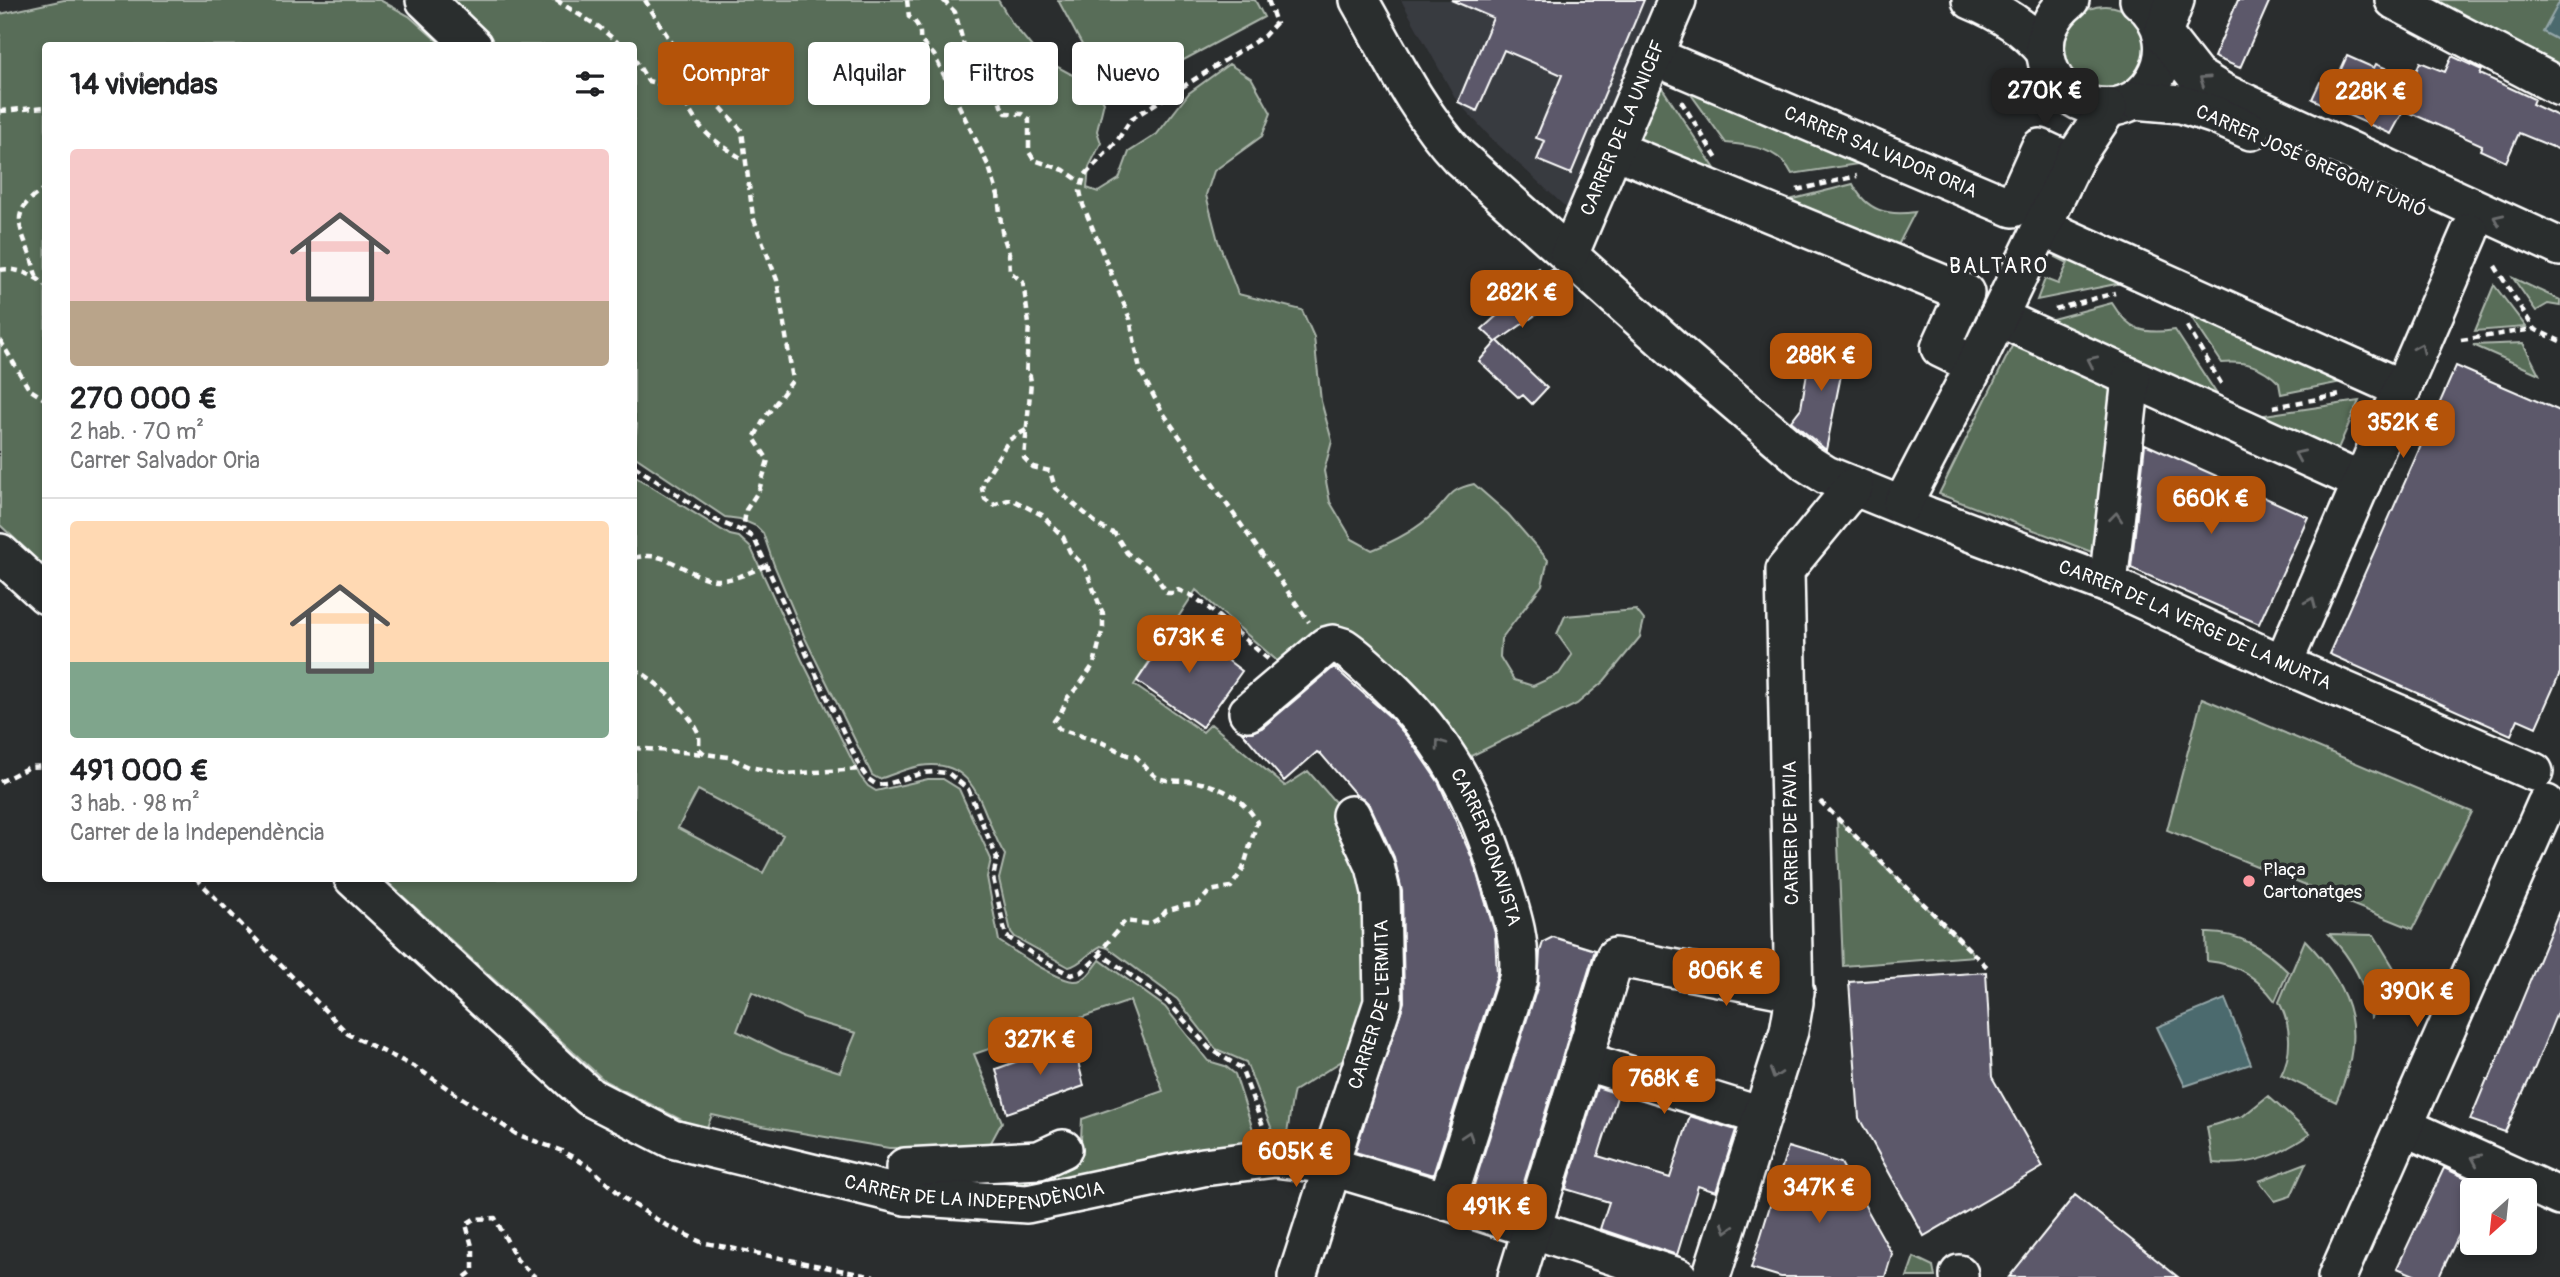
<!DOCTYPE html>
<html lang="es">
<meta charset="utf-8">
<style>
body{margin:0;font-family:Pangolin,sans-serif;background:#f6f6f6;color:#202124;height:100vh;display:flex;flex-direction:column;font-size:26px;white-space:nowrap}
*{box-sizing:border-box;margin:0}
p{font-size:23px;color:#757577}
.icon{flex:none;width:38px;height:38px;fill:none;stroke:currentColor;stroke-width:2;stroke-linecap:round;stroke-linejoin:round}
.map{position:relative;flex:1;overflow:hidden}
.panel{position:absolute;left:42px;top:42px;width:595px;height:840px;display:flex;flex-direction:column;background:#fff;border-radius:7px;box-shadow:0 4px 10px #0003}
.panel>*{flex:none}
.hud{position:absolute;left:658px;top:42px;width:665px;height:63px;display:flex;gap:14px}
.needle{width:46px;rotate:207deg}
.controls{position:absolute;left:2460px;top:1178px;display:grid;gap:14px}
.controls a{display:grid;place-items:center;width:77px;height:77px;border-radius:7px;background:#fff;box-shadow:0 4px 10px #0003;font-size:35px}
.price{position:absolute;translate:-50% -60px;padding:0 16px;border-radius:14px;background:#b45309;color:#fff;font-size:23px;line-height:46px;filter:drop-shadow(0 2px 4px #0008)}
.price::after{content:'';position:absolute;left:50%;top:42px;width:21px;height:16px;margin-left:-10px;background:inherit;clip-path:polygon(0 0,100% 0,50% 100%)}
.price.active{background:#222;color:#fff}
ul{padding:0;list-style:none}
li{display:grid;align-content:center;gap:14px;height:371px;padding:0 28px}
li+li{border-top:2px solid #e0e0e0}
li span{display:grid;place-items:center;height:217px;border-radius:7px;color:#555}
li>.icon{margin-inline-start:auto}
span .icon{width:126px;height:126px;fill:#fffc;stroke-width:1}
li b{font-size:30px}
h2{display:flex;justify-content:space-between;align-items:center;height:84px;padding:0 28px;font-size:30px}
.chip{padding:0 24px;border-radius:7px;background:#fff;box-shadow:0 4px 10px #0003;font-size:24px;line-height:63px}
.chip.active{background:#b45309;color:#fff}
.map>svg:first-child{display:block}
.built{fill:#393a40}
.green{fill:#596d59;stroke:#acb6ac;stroke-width:2;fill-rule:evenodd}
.water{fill:#4c6a6e;stroke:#94a6a8;stroke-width:2}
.building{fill:#5b596b;stroke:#fff;stroke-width:2}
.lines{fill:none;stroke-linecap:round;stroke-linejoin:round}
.minor-casing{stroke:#fff;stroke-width:42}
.path{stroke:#fff;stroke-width:4.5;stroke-dasharray:7 5;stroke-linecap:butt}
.minor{stroke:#2a2d2e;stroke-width:37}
.oneway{stroke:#6a6c6d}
.poi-dot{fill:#ff9aa2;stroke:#2a2d2e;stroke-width:2.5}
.labels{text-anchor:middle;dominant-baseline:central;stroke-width:7;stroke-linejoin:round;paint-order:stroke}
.street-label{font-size:19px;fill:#fff;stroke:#2a2d2e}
.poi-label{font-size:19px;fill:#fff;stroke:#2a2d2e;text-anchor:start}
.neighbourhood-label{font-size:21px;letter-spacing:2px;fill:#fff;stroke:#2a2d2e}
</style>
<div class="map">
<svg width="2560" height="1277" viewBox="0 0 2560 1277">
<rect width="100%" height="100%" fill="#2a2d2e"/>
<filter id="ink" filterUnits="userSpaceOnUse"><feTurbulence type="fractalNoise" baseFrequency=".0143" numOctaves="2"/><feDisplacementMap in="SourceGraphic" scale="14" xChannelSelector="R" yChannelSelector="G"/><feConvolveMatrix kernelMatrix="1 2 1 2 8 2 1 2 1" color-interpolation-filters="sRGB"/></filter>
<g filter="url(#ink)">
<path class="built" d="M 1401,0 L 1663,0 L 1573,214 L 1493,140 L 1457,101 Z"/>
<path class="green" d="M 64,0 L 380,0 L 409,16 L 442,45 L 46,46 L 45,567 L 0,525 L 0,14 Z
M 440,0 L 998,0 L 1012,23 L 1041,58 L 1095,87 L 1104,102 L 1097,131 L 1101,143 L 1089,167 L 1087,188 L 1098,192 L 1119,179 L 1129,152 L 1157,134 L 1189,93 L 1229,64 L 1252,79 L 1271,113 L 1262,136 L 1214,171 L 1206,195 L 1218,241 L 1238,294 L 1302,310 L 1314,337 L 1321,401 L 1332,441 L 1324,471 L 1330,502 L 1352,539 L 1372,550 C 1395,541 1416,530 1434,513 C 1452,496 1448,490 1474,484 L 1508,514 L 1548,560 L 1542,585 L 1501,639 L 1500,657 L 1514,680 L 1533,686 L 1559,674 L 1572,655 L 1557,634 L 1565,616 L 1636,610 L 1644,620 L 1640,637 L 1604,681 L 1577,704 L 1469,757 L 1387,660 L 1337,627 L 1291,673 L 1196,590 L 1134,685 L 1203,732 L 1211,724 L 1285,786 L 1308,771 L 1343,811 L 1371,868 L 1367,1007 L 1345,1059 L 1294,1091 C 1289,1108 1290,1129 1284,1144 L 1276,1140 L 1246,1062 L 1216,1049 L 1177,999 L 1108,948 L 1101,946 C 1090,951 1081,965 1069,967 L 1015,937 L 1011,932 L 999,879 L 1005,855 C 981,818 981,756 920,766 C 906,768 893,775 879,779 L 872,775 L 805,638 L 774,565 L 763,533 L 756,526 L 740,519 L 725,517 L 634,456 L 637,424 L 634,421 L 634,46 L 488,45 Z
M 1058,0 L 1255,0 L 1264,17 L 1111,99 Z
M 2418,0 L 2560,0 L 2560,74 Z
M2063 48a42 42 0 1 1 84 0a42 42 0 1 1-84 0Z
M 1677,75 L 1884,160 L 1792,174 C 1780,149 1752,145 1726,143 Z
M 1655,77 L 1727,187 L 1629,143 Z
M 1853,184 C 1866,211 1888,216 1915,212 L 1894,253 L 1777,203 Z
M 2063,243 L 2136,280 L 2037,300 L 2045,279 L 2058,284 L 2068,263 L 2056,257 Z
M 2513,278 L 2560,300 L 2560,306 L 2548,304 L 2536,311 Z
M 2494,285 L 2526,327 L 2475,331 Z
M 2180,300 L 2357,379 L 2281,394 L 2279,383 C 2262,366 2246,361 2222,363 Z
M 2112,303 C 2128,330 2144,335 2175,330 L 2222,402 L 2045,321 Z
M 2014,342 L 2114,387 L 2097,554 L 1939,494 Z
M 2523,343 L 2539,374 L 2473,345 Z
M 2359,401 L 2337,451 L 2258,416 Z
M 634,476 L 730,535 L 739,537 L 751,548 L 802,660 L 860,776 L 868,786 L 876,791 L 928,779 L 943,779 L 959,789 L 991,859 L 987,877 L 999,941 C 1014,951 1059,982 1075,981 C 1086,981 1094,968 1100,960 L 1165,1007 L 1208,1061 L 1225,1066 L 1235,1074 L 1258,1145 L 1020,1192 L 926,1188 L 1057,1170 L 1080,1160 L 1082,1119 L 1163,1091 L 1130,1001 L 974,1054 L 1002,1122 L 988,1148 L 889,1148 L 756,1125 L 712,1115 L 705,1132 L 605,1081 L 384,879 L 634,878 ZM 698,790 L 783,835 L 763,873 L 678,828 ZM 752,992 L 804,1018 L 856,1033 L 840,1072 L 782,1053 L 737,1031 Z
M 2202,698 L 2472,812 L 2413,929 L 2167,830 Z
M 1837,819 L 1976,956 L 1843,966 Z
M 2206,933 C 2240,932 2265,949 2288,972 L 2275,1001 C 2257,977 2238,964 2207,961 Z
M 2329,934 L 2374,935 L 2394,968 L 2371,1017 C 2366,984 2352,959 2329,934 Z
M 2305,940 C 2355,991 2366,1036 2336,1102 L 2281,1075 C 2293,1052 2291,1024 2279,1002 Z
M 2268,1096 L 2310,1134 C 2280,1155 2251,1167 2213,1163 L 2207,1127 L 2243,1116 Z
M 2306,1163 L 2291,1196 L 2275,1201 L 2259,1181 Z
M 1914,1257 L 1933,1266 L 1935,1277 L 1907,1277 Z"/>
<path class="water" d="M 2560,1 L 2560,41 L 2543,32 Z
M 2225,999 L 2251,1064 L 2185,1086 L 2157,1027 Z"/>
<path class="building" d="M 1451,0 L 1644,0 L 1571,174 L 1537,160 L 1545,141 L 1536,138 L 1562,75 L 1504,50 L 1477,111 L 1458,102 L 1493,18 Z
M 2238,0 L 2270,0 L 2240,68 L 2214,57 Z
M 2347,56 L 2374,68 L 2376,64 L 2412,80 L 2420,62 L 2445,72 L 2452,56 L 2482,70 L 2480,74 L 2534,99 L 2532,104 L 2560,117 L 2560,150 L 2519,133 L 2506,162 L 2480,150 L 2482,145 L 2404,110 L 2391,134 L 2312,99 L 2320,82 L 2333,87 Z
M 1538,268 L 1545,275 L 1553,269 L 1573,287 L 1560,302 L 1557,300 L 1498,341 L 1547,388 L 1532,404 L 1523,395 L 1519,398 L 1479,361 L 1496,342 L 1482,329 L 1512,302 L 1506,294 Z
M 1812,344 L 1846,350 L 1826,450 L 1791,421 L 1801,408 Z
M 2456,366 L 2560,411 L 2560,673 L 2536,727 L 2518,719 L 2511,735 L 2329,654 Z
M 2145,444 L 2308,517 L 2259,624 L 2131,568 Z
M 1177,622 L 1242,671 L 1202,727 L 1137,681 Z
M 1334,667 L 1391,718 L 1409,739 L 1439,783 L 1472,858 L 1495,933 L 1497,975 L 1433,1175 L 1355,1152 L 1404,1002 L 1402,891 L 1394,857 L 1370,805 L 1363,798 L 1356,795 L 1321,754 L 1317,752 L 1284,781 L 1242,732 L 1252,732 L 1262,728 Z
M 2559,911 L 2560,1005 L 2535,1067 L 2505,1132 L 2470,1120 L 2487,1079 L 2489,1080 Z
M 1553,937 L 1595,950 L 1518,1202 L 1473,1188 L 1538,985 L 1540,952 L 1543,942 Z
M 1986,972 L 1992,1077 L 2043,1167 L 1924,1236 L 1859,1118 L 1849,982 Z
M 1073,1041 L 1084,1086 L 1007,1113 L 996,1069 Z
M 1597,1087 L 1618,1094 L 1598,1156 L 1670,1178 L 1690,1116 L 1736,1130 L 1716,1192 L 1698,1186 L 1677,1255 L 1600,1229 L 1609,1202 L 1566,1189 Z
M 1788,1147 L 1841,1163 L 1892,1254 L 1885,1277 L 1781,1277 L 1751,1268 Z
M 2444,1168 L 2473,1181 L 2473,1225 L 2465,1222 L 2439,1277 L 2419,1277 L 2397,1268 Z
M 2075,1195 L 2178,1277 L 2009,1277 Z"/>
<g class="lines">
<defs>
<g id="minor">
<path d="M 425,0 L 473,46"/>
<path id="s1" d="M 1359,0 C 1390,54 1417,112 1459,157 L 1677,352 L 1807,463 L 1826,475 L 1927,516 L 2108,584 L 2283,664 L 2534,772"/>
<path d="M 1971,0 C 1998,11 2026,28 2045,51"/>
<path d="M 2070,0 C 2053,13 2042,34 2046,56 C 2049,76 2061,92 2079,101 C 2144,132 2196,44 2139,0"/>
<path d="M 2175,0 L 2163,34 L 2196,76 L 2224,93 L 2560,247"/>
<path d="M 2394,0 L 2560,87"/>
<path id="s2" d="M 1653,56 L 2013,208 L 2040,148 L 2072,163"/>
<path d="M 2135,100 L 2181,104 L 2215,115 L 2251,131"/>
<path d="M 1613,149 L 1965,293 L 1940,348 L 1975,365"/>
<path d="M 2042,227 L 2402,389"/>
<path id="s3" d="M 1569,255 L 1677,0"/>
<path d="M 1998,317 L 2362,482"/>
<path d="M 1902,505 L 1975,365 L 2076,156 L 2108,108"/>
<path d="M 0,553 L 46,595"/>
<path d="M 2108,584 L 2131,379"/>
<path d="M 2283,664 L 2470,232"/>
<path id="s4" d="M 1248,712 L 1326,646 L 1333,644 L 1343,647 C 1358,657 1371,670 1384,682 C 1446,739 1477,800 1501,880 C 1512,914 1522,943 1518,979 L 1447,1201"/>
<path id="s5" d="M 353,878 L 590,1097 L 672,1139 L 906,1196 L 1027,1204 L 1203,1167 L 1275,1158 L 1322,1164 L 1447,1201 L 1678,1277"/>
<path d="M 1584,1061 L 1761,1116"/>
<path d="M 2405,1127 L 2560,1197"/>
<path d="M 906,1196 L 905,1167 L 1039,1160 L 1063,1149"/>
<path d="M 1959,1274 L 1959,1277"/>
<path id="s6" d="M 1297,1277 L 1332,1168 L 1335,1147 L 1383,1002 L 1381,892 L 1375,866 L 1351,815"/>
<path d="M 1517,1277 L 1615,957 L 1795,992"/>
<path d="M 1711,1277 L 1789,1031 L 1794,1002 L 1785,570 L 1854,486"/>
<path d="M 2337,1277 L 2546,804"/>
</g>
</defs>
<use href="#minor" class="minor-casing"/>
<path class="path" d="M 556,0 L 599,27 L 622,46
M 645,0 L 691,74 L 742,131 L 753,217 L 777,280 L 793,380 L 766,416 L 754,438 L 768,460 L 759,490 L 746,510 L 743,530
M 907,0 L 909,17 C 918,23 921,29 920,40 L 934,55 L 989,167 L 998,195 L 1002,232 L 1009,253 L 1010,272 L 1023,282 L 1029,324 L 1026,374 L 1030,376 L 1031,382 L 1024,458 L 1033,467 L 1050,471 L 1055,488 L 1101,527 L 1115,534 L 1127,553 L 1154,573 L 1167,593 L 1174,593 L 1178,590 L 1193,596 L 1205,605 L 1268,659
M 943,0 L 955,12 L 966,53 L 979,76 L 998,93 L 1001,106 L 1006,113 L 1022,114 L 1029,119 L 1029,152 L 1034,160 L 1064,170 L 1081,182
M 1268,0 L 1276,23 L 1264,36 L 1131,119 L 1117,141 L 1084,176 L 1080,191 L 1083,205 L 1130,319 L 1140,370 L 1161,410 L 1309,622
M 634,58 L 648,81 C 693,92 676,96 700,126 C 711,140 729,150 744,160
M 1681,101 L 1717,159
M 0,111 L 46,107
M 1797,190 L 1857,176
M 2495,266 L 2534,329
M 0,270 C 15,267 34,275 46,285
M 37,277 C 34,271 34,266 32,261 C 21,227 6,212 46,188
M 2055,309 L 2115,293
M 2187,326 L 2222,385
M 0,340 L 29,389 L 46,400
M 2461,340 L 2534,329 L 2560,341
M 2273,407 L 2340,395
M 1026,430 L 1009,440 L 984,480 L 982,489 L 985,499 L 993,505 L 1011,499 L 1042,515 L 1063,537 L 1070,552 L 1085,567 L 1103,614 L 1103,628 L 1094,664 L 1079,686 L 1067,698 L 1063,709 L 1054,721 L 1059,729 L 1101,742 L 1127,755 L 1135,756 C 1142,762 1148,771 1155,776 C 1164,782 1177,780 1188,781 C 1215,783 1244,797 1257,822 L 1243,869 L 1231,887 L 1210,891 L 1198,904 L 1186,905 L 1166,911 L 1160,918 L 1149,924 L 1125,921 L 1099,953
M 634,466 L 716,520 C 729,527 742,529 754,538 L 807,655 L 861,769 L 868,779 L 877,785 L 887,784 L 923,773 L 936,772 L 948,773 L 968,789 L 997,858 L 993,878 L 1006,936 L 1040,959 L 1071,975 L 1082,972 L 1101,954 L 1168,1002 L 1209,1048 L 1241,1068 L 1264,1129
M 634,558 C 666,549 683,573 710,579 C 729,584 751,571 768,565
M 634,669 C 652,676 690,713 698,732 C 700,737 699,744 699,749 L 705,754 L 728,757 L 750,767 L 785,774 L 861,769
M 634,748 L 705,754
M 0,782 L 29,767 L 46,766
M 1820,801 L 1988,968
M 196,878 L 348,1034 L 417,1068 L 516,1134 L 562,1151 L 590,1167 L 625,1199 L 664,1224 L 701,1242 L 874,1277
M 465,1277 L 473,1271 L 473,1250 L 466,1224 L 474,1219 L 495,1218 L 517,1260 L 535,1277"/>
<use href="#minor" class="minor"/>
</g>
<defs><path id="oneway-chevron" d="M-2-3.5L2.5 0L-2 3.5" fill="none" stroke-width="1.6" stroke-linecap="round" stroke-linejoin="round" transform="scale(1.75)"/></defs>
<g class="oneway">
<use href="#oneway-chevron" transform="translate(2204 80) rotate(-146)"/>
<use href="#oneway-chevron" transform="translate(2498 219) rotate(-156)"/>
<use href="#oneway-chevron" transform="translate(2420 348) rotate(-66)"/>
<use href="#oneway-chevron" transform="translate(2092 361) rotate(-155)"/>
<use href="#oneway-chevron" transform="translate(2299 455) rotate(-156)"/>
<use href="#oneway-chevron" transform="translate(2116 517) rotate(-84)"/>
<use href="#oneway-chevron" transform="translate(2311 602) rotate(-67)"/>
<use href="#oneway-chevron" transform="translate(1440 744) rotate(-126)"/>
<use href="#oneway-chevron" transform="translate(1775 1074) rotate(108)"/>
<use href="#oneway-chevron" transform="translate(1468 1136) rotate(-72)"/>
<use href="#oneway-chevron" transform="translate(2476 1159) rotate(-156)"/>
<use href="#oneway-chevron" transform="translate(1727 1228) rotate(107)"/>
</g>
</g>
<circle class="poi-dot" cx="2249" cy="881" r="7"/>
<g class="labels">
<g class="street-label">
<text stroke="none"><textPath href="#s3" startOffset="138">CARRER DE LA UNICEF</textPath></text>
<text stroke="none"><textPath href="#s2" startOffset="247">CARRER SALVADOR ORIA</textPath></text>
<text transform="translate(2311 161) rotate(24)">CARRER JOSÉ GREGORI FURIÓ</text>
<text stroke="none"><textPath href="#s1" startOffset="1071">CARRER DE LA VERGE DE LA MURTA</textPath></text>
<text transform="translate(1791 833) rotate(-91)">CARRER DE PAVIA</text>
<text stroke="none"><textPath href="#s4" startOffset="371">CARRER BONAVISTA</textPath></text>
<text stroke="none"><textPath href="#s6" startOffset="284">CARRER DE L'ERMITA</textPath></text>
<text stroke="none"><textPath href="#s5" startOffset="724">CARRER DE LA INDEPENDÈNCIA</textPath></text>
</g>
<g class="poi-label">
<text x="2263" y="870">Plaça<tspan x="2263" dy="22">Cartonatges</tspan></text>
</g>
<g class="neighbourhood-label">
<text x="1999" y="266">BALTARO</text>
</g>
</g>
</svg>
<div class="controls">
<a><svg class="needle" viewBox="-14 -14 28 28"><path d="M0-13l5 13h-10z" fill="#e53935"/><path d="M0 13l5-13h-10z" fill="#757577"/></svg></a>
</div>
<b class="price active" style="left:2045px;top:128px">270K €</b>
<b class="price" style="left:2371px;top:129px">228K €</b>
<b class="price" style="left:1522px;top:330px">282K €</b>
<b class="price" style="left:1821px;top:393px">288K €</b>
<b class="price" style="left:2403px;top:460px">352K €</b>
<b class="price" style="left:2211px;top:536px">660K €</b>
<b class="price" style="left:1189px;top:675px">673K €</b>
<b class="price" style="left:1726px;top:1008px">806K €</b>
<b class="price" style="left:2417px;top:1029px">390K €</b>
<b class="price" style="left:1040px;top:1077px">327K €</b>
<b class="price" style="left:1664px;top:1116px">768K €</b>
<b class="price" style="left:1296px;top:1189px">605K €</b>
<b class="price" style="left:1819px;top:1225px">347K €</b>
<b class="price" style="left:1497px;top:1244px">491K €</b>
<div class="hud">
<a class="chip active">Comprar</a>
<a class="chip">Alquilar</a>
<a class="chip">Filtros</a>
<a class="chip">Nuevo</a>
</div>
<section class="panel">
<h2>14 viviendas<svg class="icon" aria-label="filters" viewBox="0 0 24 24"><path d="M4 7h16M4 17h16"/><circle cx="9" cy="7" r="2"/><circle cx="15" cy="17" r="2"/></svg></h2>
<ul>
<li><span style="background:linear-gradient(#f6c9c9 70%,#b9a48a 0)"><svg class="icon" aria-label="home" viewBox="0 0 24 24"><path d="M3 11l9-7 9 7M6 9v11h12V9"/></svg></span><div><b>270 000 €</b><p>2 hab. · 70 m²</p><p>Carrer Salvador Oria</p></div></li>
<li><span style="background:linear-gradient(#ffd9b3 65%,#7fa58c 0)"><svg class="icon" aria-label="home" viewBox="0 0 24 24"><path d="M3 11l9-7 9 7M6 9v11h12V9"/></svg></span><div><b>491 000 €</b><p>3 hab. · 98 m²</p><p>Carrer de la Independència</p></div></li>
</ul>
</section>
</div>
